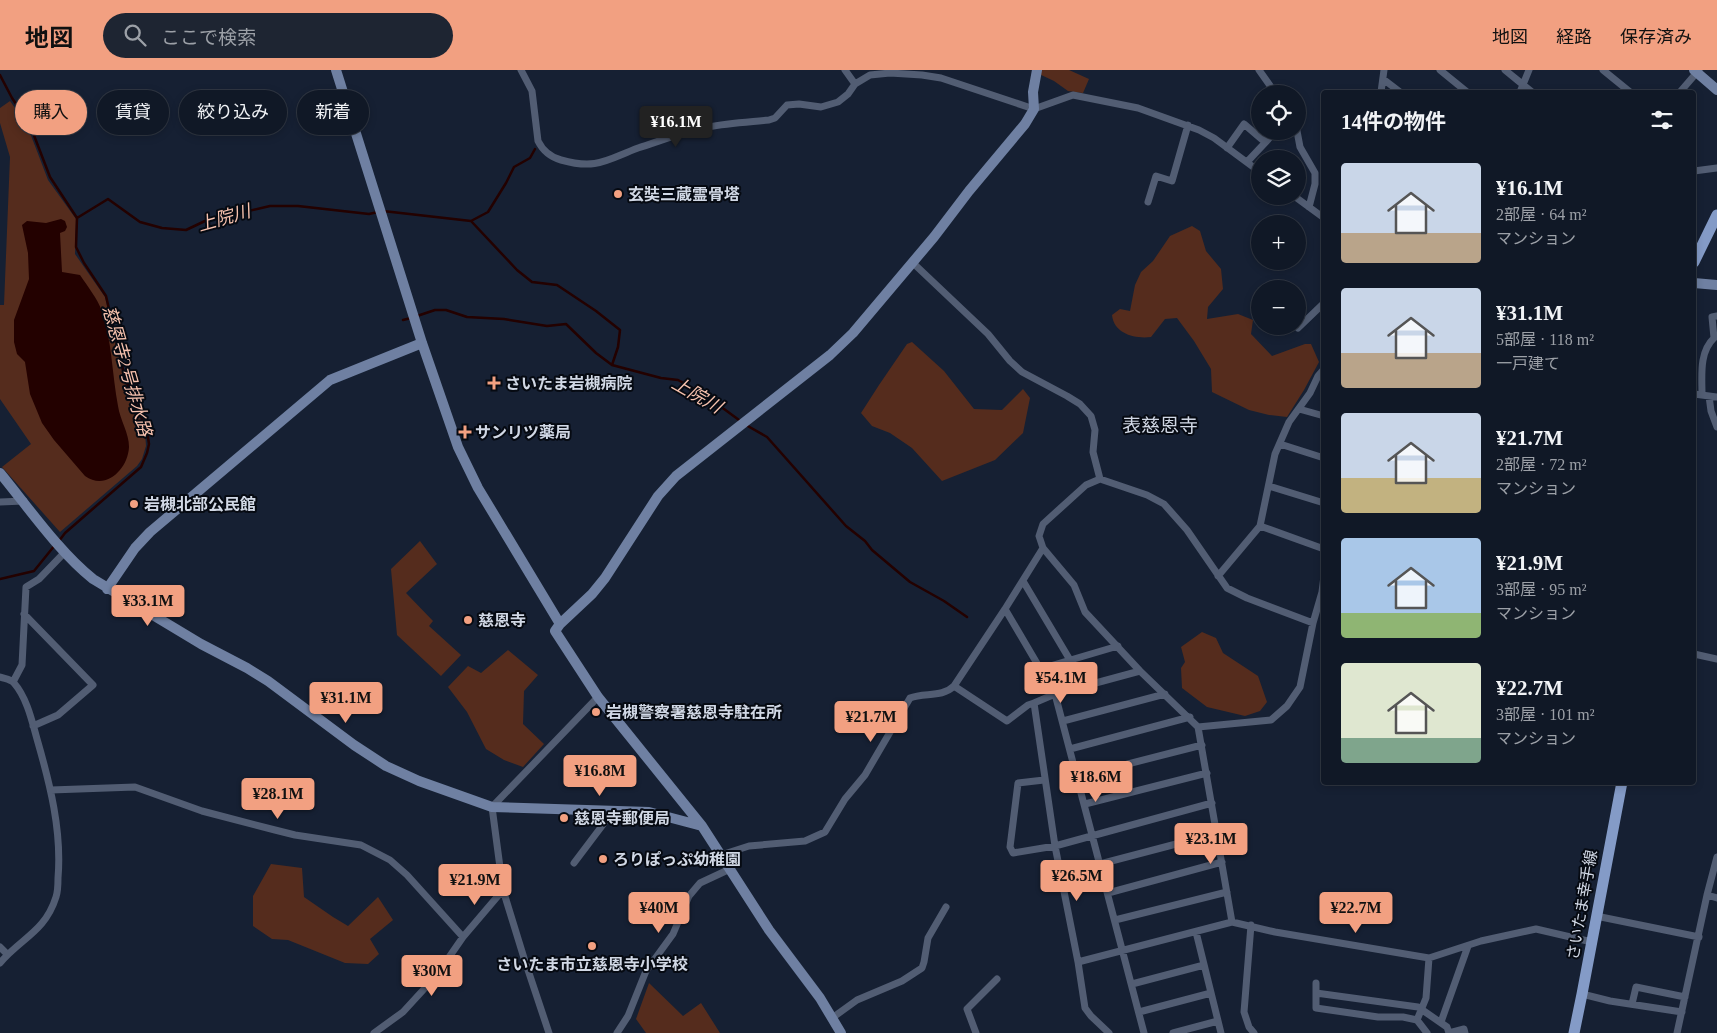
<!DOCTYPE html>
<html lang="ja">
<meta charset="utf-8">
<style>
body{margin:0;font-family:"Times New Roman","Noto Sans JP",serif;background:#1e2532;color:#f1f3f6;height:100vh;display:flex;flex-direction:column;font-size:19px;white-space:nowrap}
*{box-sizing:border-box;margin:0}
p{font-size:16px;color:#9ca0a7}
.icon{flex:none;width:28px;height:28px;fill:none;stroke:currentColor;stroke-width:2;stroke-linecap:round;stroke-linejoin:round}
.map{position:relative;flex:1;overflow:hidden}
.side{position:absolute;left:1321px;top:20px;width:375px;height:695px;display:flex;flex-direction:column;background:#101826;border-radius:5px;box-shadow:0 2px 8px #0003,0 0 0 1px #303743}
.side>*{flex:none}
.banner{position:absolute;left:15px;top:20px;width:475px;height:45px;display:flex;gap:10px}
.buttons{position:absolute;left:1251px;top:15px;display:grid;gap:10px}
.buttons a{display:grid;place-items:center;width:55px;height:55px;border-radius:50%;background:#101826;box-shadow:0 2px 8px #0003,0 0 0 1px #303743;font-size:25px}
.price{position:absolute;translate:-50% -42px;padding:0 11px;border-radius:5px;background:#f2a081;color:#111;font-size:16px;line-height:32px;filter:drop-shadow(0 1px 2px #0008)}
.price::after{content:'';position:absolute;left:50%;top:30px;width:15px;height:11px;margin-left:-8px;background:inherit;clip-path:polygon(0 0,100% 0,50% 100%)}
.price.active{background:#222;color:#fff}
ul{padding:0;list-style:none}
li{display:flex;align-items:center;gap:15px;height:125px;padding:0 20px}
li span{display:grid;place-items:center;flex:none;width:140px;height:100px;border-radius:5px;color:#555}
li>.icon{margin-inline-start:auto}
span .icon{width:60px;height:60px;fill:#fffc;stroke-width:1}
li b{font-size:21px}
h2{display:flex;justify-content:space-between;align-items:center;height:60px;padding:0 20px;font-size:21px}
.tag{padding:0 18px;border-radius:22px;background:#101826;box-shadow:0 2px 8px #0003,0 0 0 1px #303743;font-size:18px;line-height:45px}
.tag.active{background:#f2a081;color:#111}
header{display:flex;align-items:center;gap:30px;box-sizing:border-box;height:70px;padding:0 25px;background:#f2a081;color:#111}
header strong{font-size:24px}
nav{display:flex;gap:28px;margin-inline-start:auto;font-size:18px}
.search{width:350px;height:45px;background:#1e2532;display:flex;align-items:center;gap:12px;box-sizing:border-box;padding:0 18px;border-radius:28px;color:#9ca0a7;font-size:19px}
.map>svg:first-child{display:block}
.green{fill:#552c1d}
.water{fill:#230100}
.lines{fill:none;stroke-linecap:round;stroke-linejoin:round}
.stream{stroke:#230100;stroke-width:2.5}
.street{stroke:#525d73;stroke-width:7}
.secondary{stroke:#6f80a2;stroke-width:10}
.primary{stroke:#849bc7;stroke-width:11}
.poi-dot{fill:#f2a081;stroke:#060a12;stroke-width:2}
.labels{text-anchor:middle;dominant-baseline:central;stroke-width:4;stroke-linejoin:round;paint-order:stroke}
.poi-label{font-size:16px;font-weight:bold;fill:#d1d8e5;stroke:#060a12;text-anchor:start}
.street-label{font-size:16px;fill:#d1d8e5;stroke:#060a12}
.water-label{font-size:18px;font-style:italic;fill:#f7c2ae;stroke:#060a12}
.quarter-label{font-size:19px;fill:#d1d8e5;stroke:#060a12}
</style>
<header>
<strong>地図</strong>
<div class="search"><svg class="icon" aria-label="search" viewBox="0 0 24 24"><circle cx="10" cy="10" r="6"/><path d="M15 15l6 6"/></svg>ここで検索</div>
<nav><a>地図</a><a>経路</a><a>保存済み</a></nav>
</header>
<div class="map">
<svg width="1717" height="963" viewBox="0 0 1717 963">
<rect width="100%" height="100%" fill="#162033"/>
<path class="green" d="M 1040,0 L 1069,0 L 1089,9 L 1083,23 L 1068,21 L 1054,11 L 1039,4 Z
M 10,31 L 27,55 L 48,110 L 76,149 L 75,184 L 105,227 L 123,307 L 145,362 L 146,376 L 142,389 L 137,396 L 60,462 L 2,397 L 31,374 L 0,329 L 0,235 L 4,235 L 10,87 L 0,53 L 0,38 Z
M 1192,156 L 1200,161 L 1206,181 L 1221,199 L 1223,219 L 1208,237 L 1207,249 L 1238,244 L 1253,250 L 1251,264 L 1272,286 L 1305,274 L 1311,274 L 1319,292 L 1304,320 L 1287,347 L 1269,345 L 1249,340 L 1212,322 L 1211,299 L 1194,271 L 1177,248 L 1165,249 L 1151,267 C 1135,269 1114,264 1112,245 L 1120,239 L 1130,241 L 1135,215 L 1141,202 L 1153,191 L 1170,166 Z
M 912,272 L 944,301 L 974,339 L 1002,340 L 1023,319 L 1030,328 L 1023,363 L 995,390 L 942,411 L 912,378 L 890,363 L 872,356 L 861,343 L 879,315 L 907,274 Z
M 420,471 L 437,494 L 406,523 L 433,551 L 429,556 L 461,585 L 441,606 L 397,565 L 391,499 Z
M 1202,562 L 1216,568 L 1223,583 L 1258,606 L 1267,632 L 1260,641 L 1245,646 L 1207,637 L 1182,618 L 1181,598 L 1185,592 L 1181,577 Z
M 508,580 L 538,605 L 524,621 L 523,654 L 544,674 L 523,697 L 504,690 L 486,679 L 467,642 L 448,617 L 468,596 L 481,603 Z
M 271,794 L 302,798 L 304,827 L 333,847 L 348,856 L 378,827 L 393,850 L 370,869 L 379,884 L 368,894 L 345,893 L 288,870 L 272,869 L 253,856 L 253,826 Z
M 649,913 L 683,946 L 701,933 L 720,963 L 646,963 L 636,949 Z"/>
<path class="water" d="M 61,149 L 65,151 L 67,157 L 65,161 L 60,163 L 62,202 L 80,205 C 88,217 97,228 102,241 C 112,271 112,305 118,336 C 120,350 129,363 129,377 C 128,399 106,421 85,406 L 54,370 L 42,353 L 30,324 L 25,292 L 17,284 L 14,272 L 14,250 L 29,209 L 28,183 L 22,155 L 27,151 L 46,153 Z"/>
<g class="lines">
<path class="stream" d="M 0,5 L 12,28 L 30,55 L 50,107 L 77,148
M 383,141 L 471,151 L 488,142 L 506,113 L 514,97 L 530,88 L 535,79
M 77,148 L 108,129 L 140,152 L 162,158 L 186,160 L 205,151 L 270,136 L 298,136 L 369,144 L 378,142
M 471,151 L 517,200 L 532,212 L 557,215 L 596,241 L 620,260 L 618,277 L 612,295
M 417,246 L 435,240 L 446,240 L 467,247 L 504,249 L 547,256 L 566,254 L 596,283 L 612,295 L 661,308 L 678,310 L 705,325 L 739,350
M 403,250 L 411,248
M 746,355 L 767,367 L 846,456 L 865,471 L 872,480 L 910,512 L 944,531 L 967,547
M 59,471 L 65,463 L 141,397 L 147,383 L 149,374 L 147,361 L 125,308 L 106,226 L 84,193 L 76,177 L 77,148
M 0,509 L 34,501 L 55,475"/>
<path class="street" d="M 521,0 L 532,21 L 538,71 C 543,81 550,87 561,90 C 597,100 606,90 638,78 C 660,71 685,61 708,57 C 728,53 749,52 769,50 L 775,48 L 787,35 L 799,34 L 821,37 L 838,32 L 848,24 L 855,14 L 870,5 L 890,3 L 922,5 L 941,8 L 1034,39 L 1073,25 L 1138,38 L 1199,60 L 1214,68 L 1260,102
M 845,0 L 855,14
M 1259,0 L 1276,24
M 1440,0 L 1467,22
M 1505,0 L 1532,22
M 1603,0 L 1630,22
M 1383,9 L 1400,22
M 1381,22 L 1384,0
M 1520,22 L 1529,0
M 1680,22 L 1699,0
M 1297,61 L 1300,77 L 1315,103 L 1315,114 L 1309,137
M 1227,78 L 1244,54 L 1265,72
M 1247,92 L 1276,61
M 1694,101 L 1717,98
M 1294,126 L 1324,148
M 1148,132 L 1156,106 L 1172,111 L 1188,55
M 912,192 L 988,264 L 1010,291 L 1022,302 L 1067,326 L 1080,334 L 1091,346 L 1095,360 L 1093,382 L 1100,409
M 1298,258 L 1324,233
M 1694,324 L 1717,327
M 1702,324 C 1702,306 1699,282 1714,268 L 1712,247 L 1717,246
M 1709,326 L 1711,341 L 1717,357
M 1299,339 L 1324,346
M 1280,374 L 1324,388
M 1269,416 L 1324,433
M 0,432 L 24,431
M 1260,456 L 1324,479
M 1218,506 L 1260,456 L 1275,384 L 1289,352 L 1310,323 L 1318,306 L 1324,299
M 1023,511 L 1070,590
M 1005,539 L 1055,624 L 1144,963
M 24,544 L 93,615 L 58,645 L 33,656
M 1694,584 L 1717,589
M 1040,599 L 1118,576
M 0,607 C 5,609 10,609 14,613 C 27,628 32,651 37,669 C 50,714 62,761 58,808 C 58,815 58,821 56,827 C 45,862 21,868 0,893
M 13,612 L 22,595 L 26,517 L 39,509 L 65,482
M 954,616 L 1007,651 L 1028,635 L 1034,633
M 1063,651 L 1165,624
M 1198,657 L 1271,650 L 1287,636 L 1300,617 L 1313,553 L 1322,522 L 1324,506
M 1070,679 L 1190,647
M 1077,707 L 1202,675
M 1044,710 L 1018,713 L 1010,777 L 1013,783 L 1055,776 L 1212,733
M 51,720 L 135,717 L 202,741 L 275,760 L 295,765 L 361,775 L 390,790 L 407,805 L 463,867
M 1085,734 L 1207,703
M 721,785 L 749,776 L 805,771 L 825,762 L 845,729 L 865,705 L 910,628 C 924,622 942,628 954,616 L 1005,539 L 1043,478
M 574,793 L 614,740
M 1100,794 L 1218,763
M 1108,823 L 1222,792
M 1707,825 L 1717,828
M 1596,846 L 1699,867
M 1115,850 L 1227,822
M 1232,852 L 1198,657 L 1140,601 L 1085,542 L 1074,515 L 1043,478 L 1039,466 L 1043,454 L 1086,415 L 1100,409 L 1147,425 L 1164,434 L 1187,460 L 1227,518 L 1247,528 L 1313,553
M 1251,855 L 1244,942 L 1249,957 L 1254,963
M 1196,862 L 1221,963
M 0,877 L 7,884
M 1078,892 L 1232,852 L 1275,862 L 1429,888 L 1481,871 L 1536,859 L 1592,872
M 1316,913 L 1316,938 L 1378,947 L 1403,947 L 1417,950 L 1427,963
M 1132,914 L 1204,895
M 1316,923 L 1418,937 L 1447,957 L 1449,963
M 1582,924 L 1610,931 L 1682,942
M 1632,934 L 1636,917 L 1685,927
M 1139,942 L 1211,923
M 832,948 L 857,930 L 902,911 L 922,898 L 924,892 L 928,868 L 946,837
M 1417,950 L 1426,928 L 1429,888
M 1441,952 L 1468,876
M 374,963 L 403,942 L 436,906 L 463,867 L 503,820
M 549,963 L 524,888 L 503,820 L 492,737 L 598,627
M 617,963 L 628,946 L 646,901 L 673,864 L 689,826 L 700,813 L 730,799
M 976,963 L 967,939 L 997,909
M 1109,963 L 1091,946 L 1085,938 L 1078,892 L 1055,776 L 1034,633 L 1055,624 L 1140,601
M 1173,963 L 1218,951
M 1449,963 L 1464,959 L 1465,963
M 1677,963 L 1707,825 L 1717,787"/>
<path class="secondary" d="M 336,0 L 422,273 L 458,377 L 478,418 L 560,554
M 1694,0 L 1717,20
M 1694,213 L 1717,215
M 0,403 C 28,437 59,482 93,509 L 201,574 L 247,598 L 268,611 L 354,675 L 386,696 L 419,711 L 492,737 L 649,742 L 702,756
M 107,519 L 135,478 L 150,462 L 330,310 L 422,273
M 841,963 L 820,928 L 769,860 L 702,756 L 598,627 L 555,561 L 560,554 L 592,524 L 605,508 L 658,426 L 676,406 L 830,285 L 853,263 L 934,167 L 969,121 L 1025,54 L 1034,39 L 1033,22 L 1037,0"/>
<path class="primary" d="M 1694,192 L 1717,145
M 1574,963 L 1582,924 L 1622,712"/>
</g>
<g class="poi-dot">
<circle cx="618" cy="124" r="5"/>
<path d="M491.5 305.5h5v5h5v5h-5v5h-5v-5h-5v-5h5z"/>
<path d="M462.5 354.5h5v5h5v5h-5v5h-5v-5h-5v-5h5z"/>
<circle cx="134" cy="434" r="5"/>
<circle cx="468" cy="550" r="5"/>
<circle cx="596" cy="642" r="5"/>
<circle cx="564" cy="748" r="5"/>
<circle cx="603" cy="789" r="5"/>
<circle cx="592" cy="876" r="5"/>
</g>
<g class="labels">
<g class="poi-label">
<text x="628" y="124">玄奘三蔵霊骨塔</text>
<text x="505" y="313">さいたま岩槻病院</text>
<text x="475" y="362">サンリツ薬局</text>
<text x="144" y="434">岩槻北部公民館</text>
<text x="478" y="550">慈恩寺</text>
<text x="606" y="642">岩槻警察署慈恩寺駐在所</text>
<text x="574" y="748">慈恩寺郵便局</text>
<text x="613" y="789">ろりぽっぷ幼稚園</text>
<text x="592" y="894" text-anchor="middle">さいたま市立慈恩寺小学校</text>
</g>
<g class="street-label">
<text transform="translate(1582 835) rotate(-80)">さいたま幸手線</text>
</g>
<g class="water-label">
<text transform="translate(224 148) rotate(-16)">上院川</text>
<text transform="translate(127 301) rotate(74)">慈恩寺2号排水路</text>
<text transform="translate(697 325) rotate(30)">上院川</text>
</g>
<g class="quarter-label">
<text x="1160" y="355">表慈恩寺</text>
</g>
</g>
</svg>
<div class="buttons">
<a><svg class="icon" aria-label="locate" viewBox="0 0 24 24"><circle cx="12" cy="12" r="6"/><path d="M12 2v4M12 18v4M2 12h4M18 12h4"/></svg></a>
<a><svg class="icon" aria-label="layers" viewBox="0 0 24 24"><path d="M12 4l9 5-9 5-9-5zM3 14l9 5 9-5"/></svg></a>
<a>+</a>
<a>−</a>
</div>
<b class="price active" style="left:676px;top:78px">¥16.1M</b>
<b class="price" style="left:148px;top:557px">¥33.1M</b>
<b class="price" style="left:1061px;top:634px">¥54.1M</b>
<b class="price" style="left:346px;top:654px">¥31.1M</b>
<b class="price" style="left:871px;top:673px">¥21.7M</b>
<b class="price" style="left:600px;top:727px">¥16.8M</b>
<b class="price" style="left:1096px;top:733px">¥18.6M</b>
<b class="price" style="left:278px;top:750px">¥28.1M</b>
<b class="price" style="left:1211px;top:795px">¥23.1M</b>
<b class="price" style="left:1077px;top:832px">¥26.5M</b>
<b class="price" style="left:475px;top:836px">¥21.9M</b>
<b class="price" style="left:659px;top:864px">¥40M</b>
<b class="price" style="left:1356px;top:864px">¥22.7M</b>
<b class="price" style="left:432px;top:927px">¥30M</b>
<div class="banner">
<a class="tag active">購入</a>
<a class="tag">賃貸</a>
<a class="tag">絞り込み</a>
<a class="tag">新着</a>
</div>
<section class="side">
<h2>14件の物件<svg class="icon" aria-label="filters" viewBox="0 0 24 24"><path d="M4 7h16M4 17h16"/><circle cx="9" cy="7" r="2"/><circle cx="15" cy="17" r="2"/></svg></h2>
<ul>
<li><span style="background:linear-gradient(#c9d6e8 70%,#b9a48a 0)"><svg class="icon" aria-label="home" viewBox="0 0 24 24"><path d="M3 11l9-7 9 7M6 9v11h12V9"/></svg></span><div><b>¥16.1M</b><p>2部屋 · 64 m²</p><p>マンション</p></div></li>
<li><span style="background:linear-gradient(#c9d6e8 65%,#b9a48a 0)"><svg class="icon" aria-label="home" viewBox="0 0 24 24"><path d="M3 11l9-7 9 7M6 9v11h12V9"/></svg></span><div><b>¥31.1M</b><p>5部屋 · 118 m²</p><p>一戸建て</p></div></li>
<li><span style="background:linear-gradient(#c9d6e8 65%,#c2b280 0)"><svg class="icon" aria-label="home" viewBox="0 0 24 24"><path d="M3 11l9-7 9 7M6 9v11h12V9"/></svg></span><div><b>¥21.7M</b><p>2部屋 · 72 m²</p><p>マンション</p></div></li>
<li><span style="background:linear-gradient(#a9c7e8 75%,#8fb573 0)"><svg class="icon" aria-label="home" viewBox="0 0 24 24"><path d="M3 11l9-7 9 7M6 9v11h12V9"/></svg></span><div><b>¥21.9M</b><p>3部屋 · 95 m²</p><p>マンション</p></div></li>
<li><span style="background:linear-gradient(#dfe7d0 75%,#7fa58c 0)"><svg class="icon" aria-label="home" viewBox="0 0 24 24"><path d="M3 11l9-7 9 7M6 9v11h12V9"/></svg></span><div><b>¥22.7M</b><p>3部屋 · 101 m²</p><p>マンション</p></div></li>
</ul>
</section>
</div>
